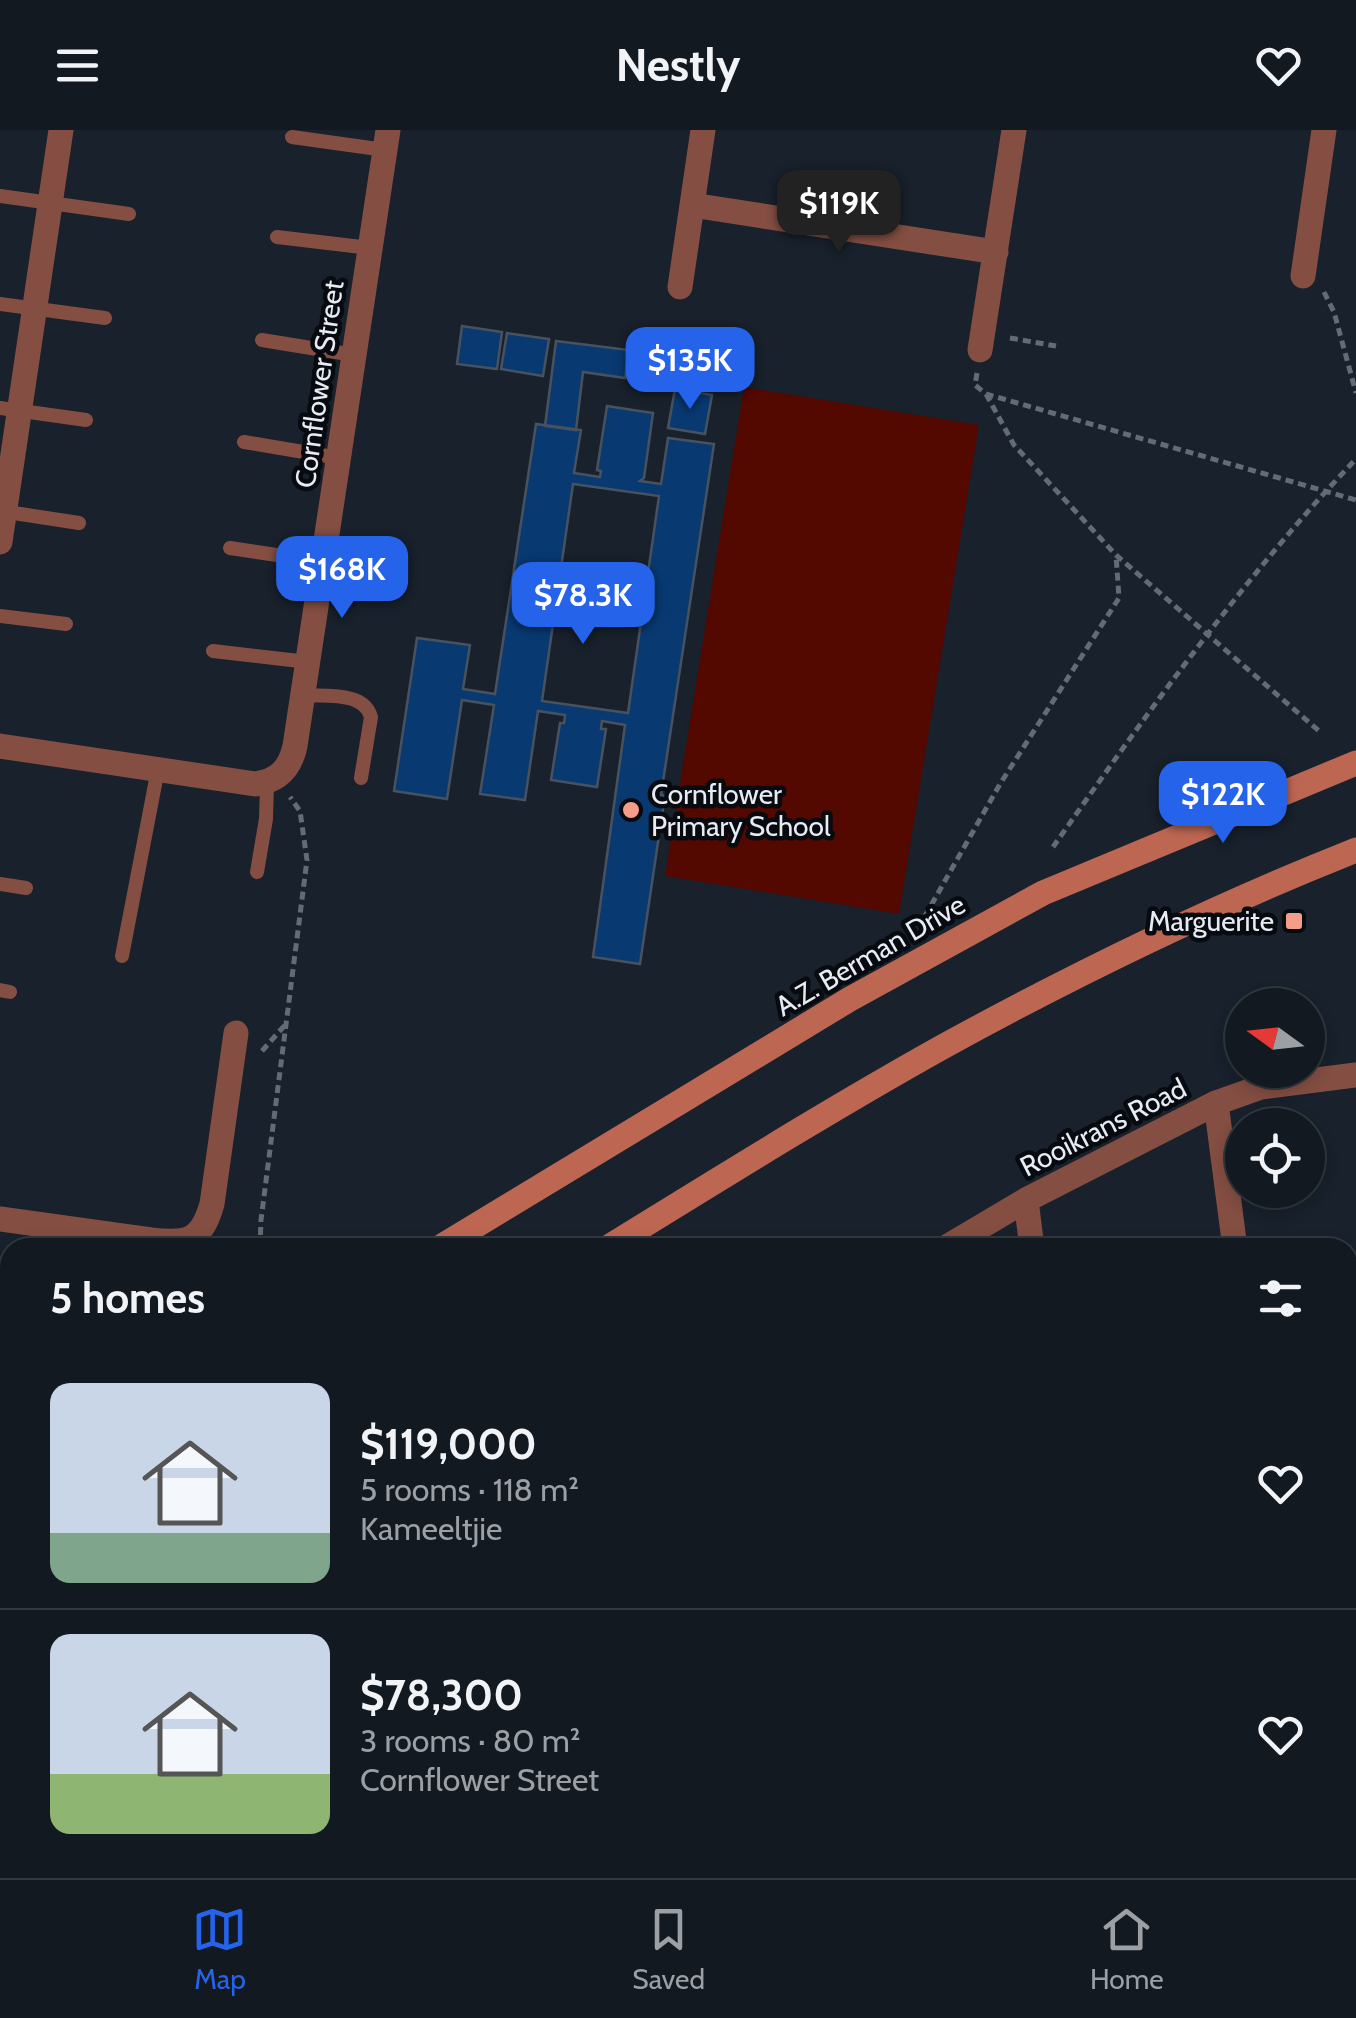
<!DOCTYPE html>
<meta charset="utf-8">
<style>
body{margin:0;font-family:Cabin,sans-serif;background:#1b222a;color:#f1f3f6;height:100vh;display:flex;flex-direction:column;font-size:38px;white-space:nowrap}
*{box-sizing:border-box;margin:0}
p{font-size:32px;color:#9ca0a5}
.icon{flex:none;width:55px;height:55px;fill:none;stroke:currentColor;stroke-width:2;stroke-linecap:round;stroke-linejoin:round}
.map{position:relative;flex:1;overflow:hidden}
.side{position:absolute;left:0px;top:1108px;width:1358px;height:642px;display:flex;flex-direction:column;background:#121921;border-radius:30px 30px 0 0;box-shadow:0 5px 15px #0003,0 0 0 2px #31383f}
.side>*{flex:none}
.needle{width:65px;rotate:285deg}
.tools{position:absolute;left:1225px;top:858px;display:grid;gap:20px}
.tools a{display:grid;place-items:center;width:100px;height:100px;border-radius:50%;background:#121921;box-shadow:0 5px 15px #0003,0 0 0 2px #31383f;font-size:50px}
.price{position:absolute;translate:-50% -85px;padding:0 22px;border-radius:20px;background:#2563eb;color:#fff;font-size:32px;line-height:65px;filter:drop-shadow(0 2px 5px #0008)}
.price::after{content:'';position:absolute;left:50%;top:60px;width:30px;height:22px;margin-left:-15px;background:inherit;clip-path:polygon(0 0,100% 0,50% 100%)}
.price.active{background:#222;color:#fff}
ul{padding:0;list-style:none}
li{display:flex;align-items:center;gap:30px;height:250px;padding:0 50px}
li+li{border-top:2px solid #31383f}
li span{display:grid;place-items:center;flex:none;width:280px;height:200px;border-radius:20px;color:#555}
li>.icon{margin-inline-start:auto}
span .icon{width:120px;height:120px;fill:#fffc;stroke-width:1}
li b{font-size:42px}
h2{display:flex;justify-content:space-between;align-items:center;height:120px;padding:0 50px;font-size:42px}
header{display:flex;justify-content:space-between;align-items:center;height:130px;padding:0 50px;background:#121921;font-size:45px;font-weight:800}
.tab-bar{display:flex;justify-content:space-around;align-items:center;height:140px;border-top:2px solid #31383f;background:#121921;font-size:28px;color:#9ca0a5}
.tab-bar a{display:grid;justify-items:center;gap:5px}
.tab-bar .active{color:#2563eb}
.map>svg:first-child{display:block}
.green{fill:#530800}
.building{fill:#083971;stroke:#48525f;stroke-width:2.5;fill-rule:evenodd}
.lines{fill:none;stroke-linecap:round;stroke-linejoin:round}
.path{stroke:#646b75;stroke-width:5;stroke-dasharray:8 5;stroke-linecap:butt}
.lane{stroke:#844e42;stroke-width:14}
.street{stroke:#844e42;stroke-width:25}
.secondary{stroke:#bd6753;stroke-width:25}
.poi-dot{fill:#f49e8a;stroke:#070a0f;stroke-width:4}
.labels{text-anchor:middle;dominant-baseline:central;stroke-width:9;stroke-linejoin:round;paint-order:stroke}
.street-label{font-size:28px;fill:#e7ecf4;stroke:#070a0f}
.poi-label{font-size:28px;fill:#e7ecf4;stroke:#070a0f;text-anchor:start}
</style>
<header><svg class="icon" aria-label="menu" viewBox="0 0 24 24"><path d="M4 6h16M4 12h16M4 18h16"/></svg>Nestly<svg class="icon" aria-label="heart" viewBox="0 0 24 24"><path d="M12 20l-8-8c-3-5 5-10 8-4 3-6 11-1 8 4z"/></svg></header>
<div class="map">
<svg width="1356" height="1748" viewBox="0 0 1356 1748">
<rect width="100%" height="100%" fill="#18212c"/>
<path class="green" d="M 744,257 L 979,295 L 899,784 L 665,746 Z"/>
<path class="building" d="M 462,196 L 502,202 L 497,239 L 457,234 Z
M 507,203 L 549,209 L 543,246 L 501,239 Z
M 556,211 L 629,220 L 625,248 L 583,242 L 576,300 L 545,296 Z
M 675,259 L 712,265 L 705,304 L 668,298 Z
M 607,276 L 653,283 L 644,348 L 640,351 L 661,354 L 668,308 L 714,314 L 661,665 L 665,665 L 640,834 L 593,827 L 625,595 L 602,591 L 601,599 L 606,599 L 597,657 L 551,650 L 560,593 L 564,593 L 565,585 L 538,581 L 525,670 L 480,664 L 494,575 L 462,570 L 447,669 L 394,661 L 417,508 L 470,515 L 463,559 L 495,564 L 536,294 L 581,300 L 574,343 L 600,347 L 601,341 L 597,340 ZM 573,354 L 659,366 L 628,583 L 542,571 Z"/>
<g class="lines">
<path class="path" d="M 1324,162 L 1334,182 L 1356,263
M 1010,208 L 1056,216
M 977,243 L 975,255 L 986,264 L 1356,370
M 986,264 L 1014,315 L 1116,425 L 1319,601
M 1053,717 C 1145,586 1246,444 1356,329
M 925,786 L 1000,654 L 1119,468 L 1116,425
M 262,921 L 285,895
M 260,1118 L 261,1090 L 307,730 L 300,681 L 290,667
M 1348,1516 L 1356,1510
M 904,1740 L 905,1748
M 837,1748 L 852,1740
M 1131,1748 L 1133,1740"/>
<path class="lane" d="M 292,7 L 385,20
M 0,66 L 129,84
M 277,107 L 370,118
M 0,174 L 105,188
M 262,210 L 354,225
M 0,278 L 86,290
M 244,312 L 339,328
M 1,381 L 79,393
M 230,418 L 323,432
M 0,486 L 66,494
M 213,521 L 308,532
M 303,565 C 326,567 364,561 371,587 L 361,648
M 257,742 L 266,689 L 267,652
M 0,754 L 26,758
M 122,826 L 158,639
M 0,860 L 10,862
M 301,1740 L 330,1748
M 153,1748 L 156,1740"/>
<path class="street" d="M 692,75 L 996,122
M 1303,146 L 1324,0
M 680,157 L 703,0
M 980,220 L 1014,0
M 0,412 L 61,0
M 0,616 L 255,654 C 278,651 290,639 295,616 L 388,0
M 1216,973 L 1235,1118
M 1026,1070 L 1032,1118
M 0,1089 L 151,1110 C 187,1114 201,1112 212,1074 L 236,903
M 945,1118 L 1026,1070 L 1216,973 L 1261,957 L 1356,945
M 1348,1421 L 1356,1420
M 1348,1594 L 1356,1592
M 704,1740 L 705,1748
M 1314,1740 L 1315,1748"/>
<path class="secondary" d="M 439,1118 L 850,869 L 1043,763 L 1356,633
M 607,1118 C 719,1049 831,979 946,915 C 1079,842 1215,776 1356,720
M 0,1353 L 10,1349
M 0,1448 L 10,1444"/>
</g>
<g class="poi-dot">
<circle cx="631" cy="680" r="10"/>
<rect x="1284" y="781" width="20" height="20" rx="5"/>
</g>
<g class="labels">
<g class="street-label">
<text transform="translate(319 254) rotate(-82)">Cornflower Street</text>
<text transform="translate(870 825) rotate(-30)">A.Z. Berman Drive</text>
<text transform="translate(1103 997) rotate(-27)">Rooikrans Road</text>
</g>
<g class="poi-label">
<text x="651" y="664">Cornflower<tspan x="651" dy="32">Primary School</tspan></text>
<text x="1274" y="791" text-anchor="end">Marguerite</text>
</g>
</g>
</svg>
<div class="tools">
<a><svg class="needle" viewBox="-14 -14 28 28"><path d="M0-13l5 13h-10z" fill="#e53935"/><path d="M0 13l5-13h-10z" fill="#9ca0a5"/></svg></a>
<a><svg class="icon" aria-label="locate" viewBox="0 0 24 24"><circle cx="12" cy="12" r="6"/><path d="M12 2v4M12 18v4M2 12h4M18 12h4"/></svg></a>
</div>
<b class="price active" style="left:839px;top:125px">$119K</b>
<b class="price" style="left:690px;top:282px">$135K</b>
<b class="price" style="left:342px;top:491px">$168K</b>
<b class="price" style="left:583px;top:517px">$78.3K</b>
<b class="price" style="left:1223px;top:716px">$122K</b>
<section class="side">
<h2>5 homes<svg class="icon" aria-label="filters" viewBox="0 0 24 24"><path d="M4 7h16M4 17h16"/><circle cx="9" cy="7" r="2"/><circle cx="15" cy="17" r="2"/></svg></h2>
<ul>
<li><span style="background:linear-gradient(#c9d6e8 75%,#7fa58c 0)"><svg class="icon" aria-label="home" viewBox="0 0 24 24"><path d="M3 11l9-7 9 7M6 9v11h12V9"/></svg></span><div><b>$119,000</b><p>5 rooms · 118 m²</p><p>Kameeltjie</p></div><svg class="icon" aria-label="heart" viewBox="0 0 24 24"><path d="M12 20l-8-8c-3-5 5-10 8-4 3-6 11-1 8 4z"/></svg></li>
<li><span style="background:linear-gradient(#c9d6e8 70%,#8fb573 0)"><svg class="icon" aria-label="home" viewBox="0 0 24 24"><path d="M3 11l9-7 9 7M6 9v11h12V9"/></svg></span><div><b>$78,300</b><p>3 rooms · 80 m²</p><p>Cornflower Street</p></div><svg class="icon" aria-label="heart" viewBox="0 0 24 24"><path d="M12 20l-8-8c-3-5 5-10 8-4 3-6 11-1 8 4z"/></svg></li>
</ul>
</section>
</div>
<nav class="tab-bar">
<a class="active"><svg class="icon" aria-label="map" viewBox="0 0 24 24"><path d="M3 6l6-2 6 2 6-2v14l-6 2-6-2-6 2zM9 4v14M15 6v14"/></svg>Map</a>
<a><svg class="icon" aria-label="saved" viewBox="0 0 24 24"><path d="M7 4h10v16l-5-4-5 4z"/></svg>Saved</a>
<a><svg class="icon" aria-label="home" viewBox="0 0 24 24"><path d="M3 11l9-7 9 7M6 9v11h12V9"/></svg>Home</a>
</nav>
